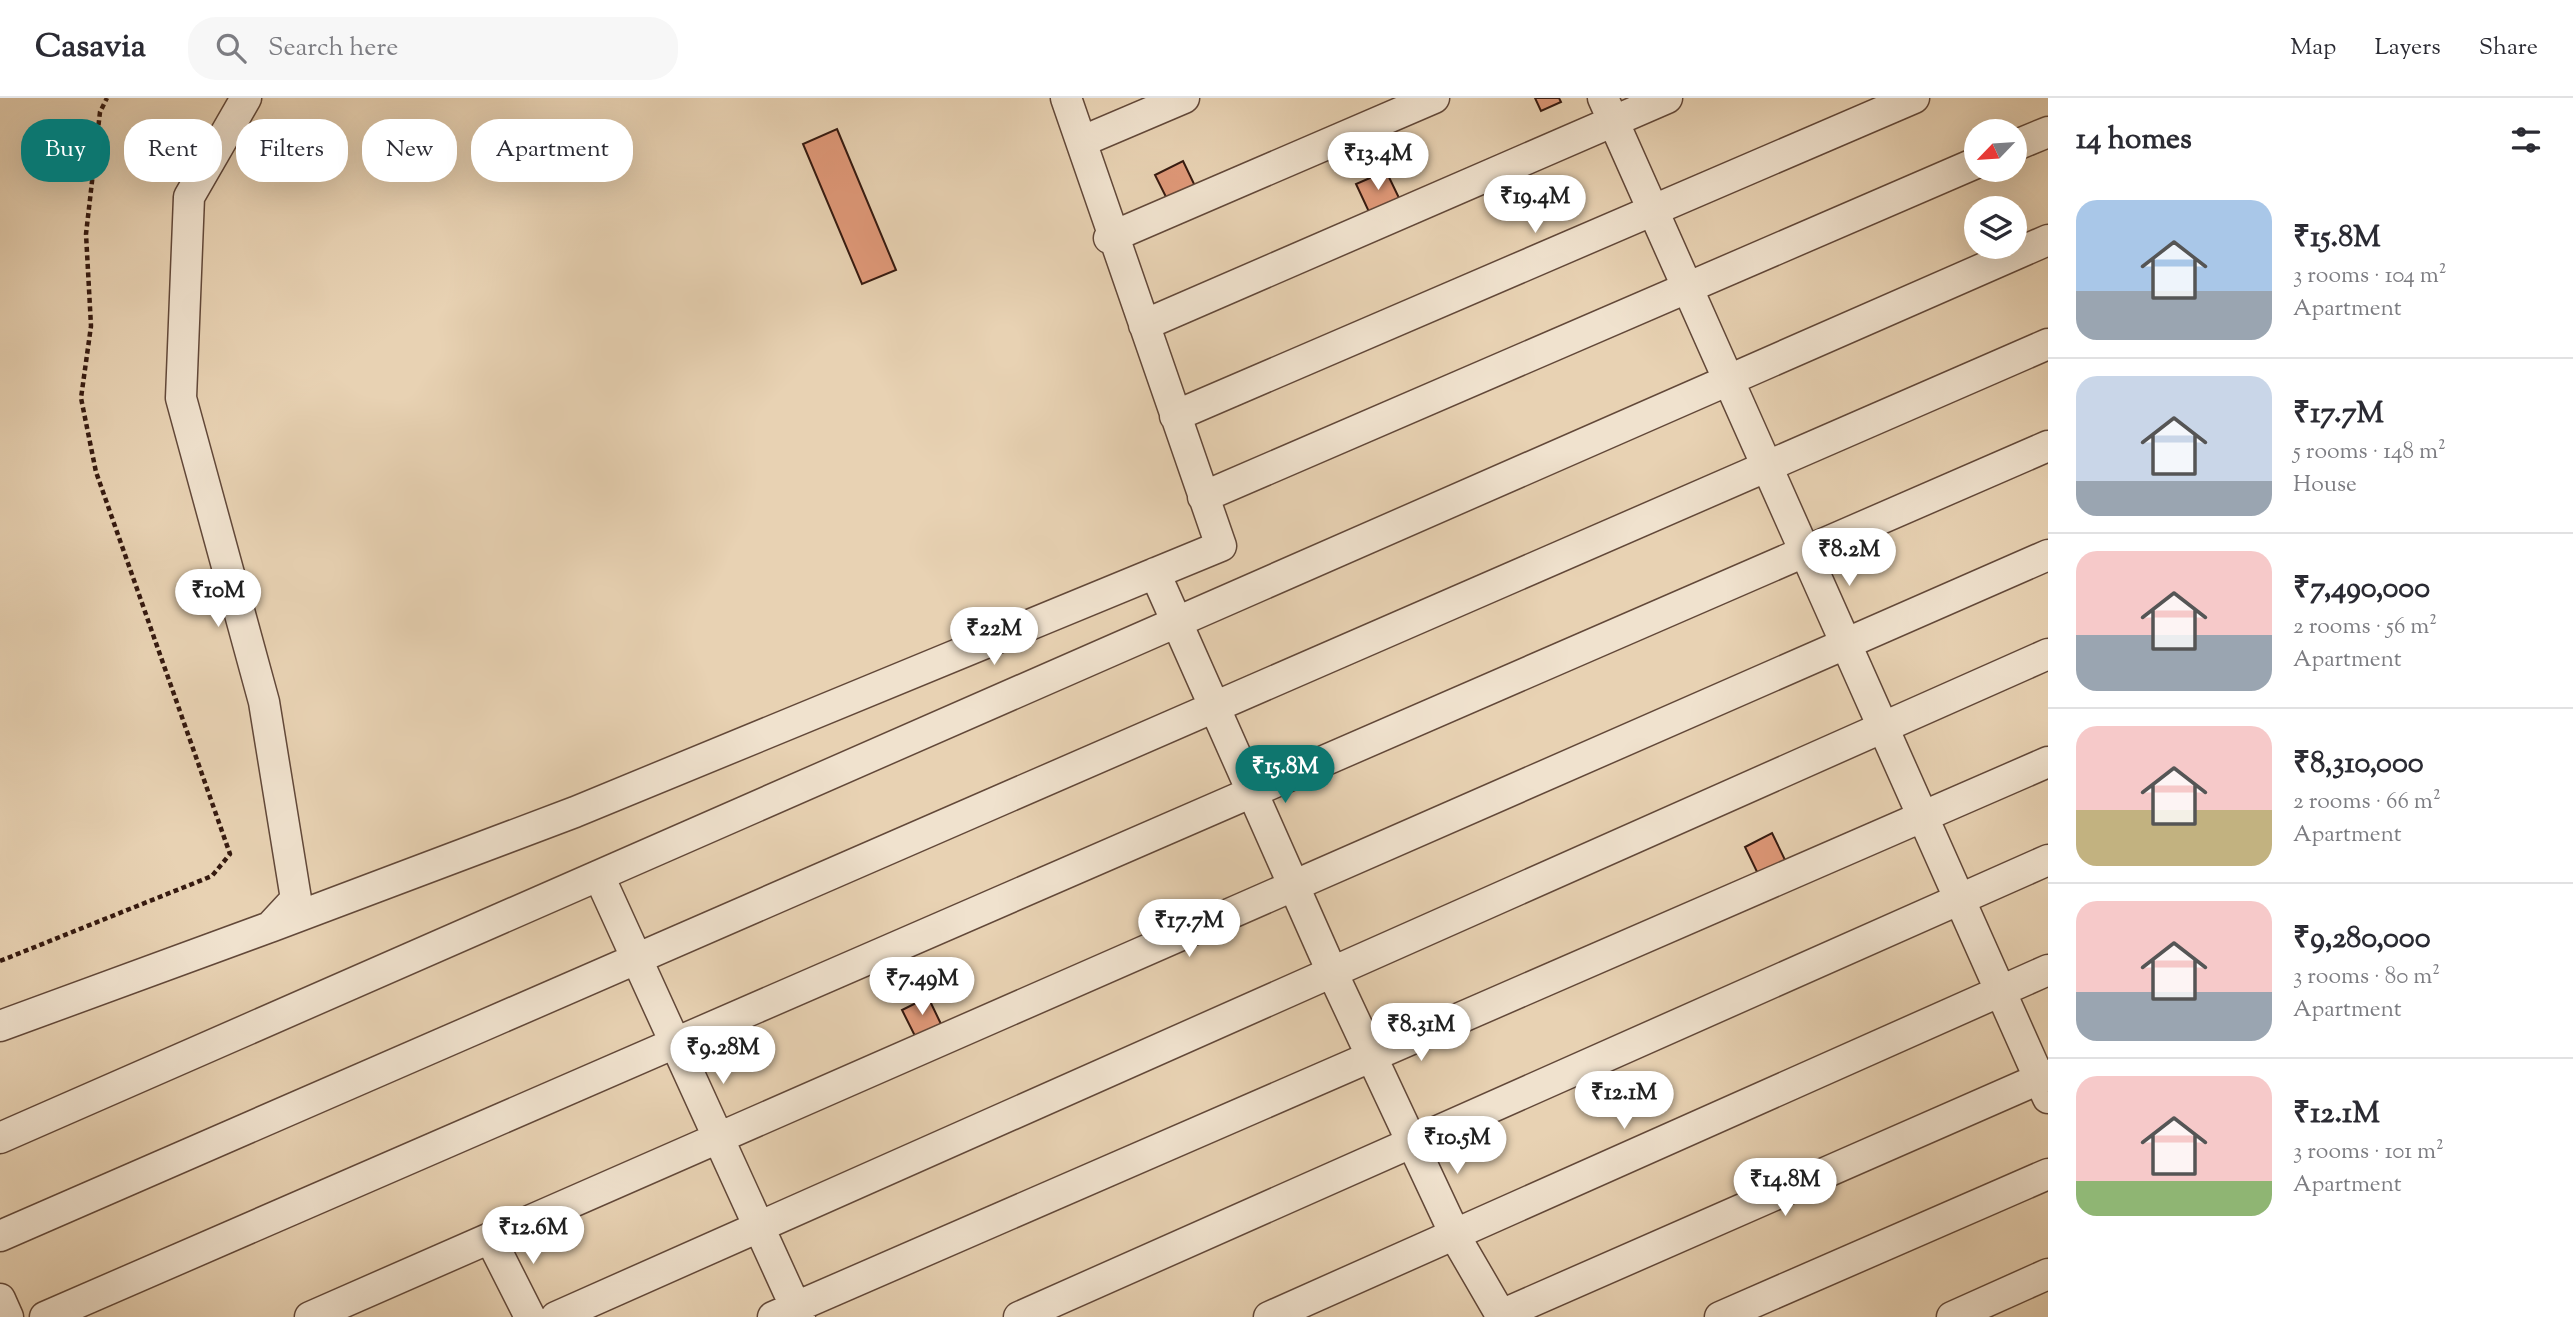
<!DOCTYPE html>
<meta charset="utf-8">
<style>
body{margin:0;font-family:"Sorts Mill Goudy",serif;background:#f7f7f7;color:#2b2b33;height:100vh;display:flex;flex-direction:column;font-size:26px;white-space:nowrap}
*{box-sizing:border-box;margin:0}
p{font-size:23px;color:#7c7c81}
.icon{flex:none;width:38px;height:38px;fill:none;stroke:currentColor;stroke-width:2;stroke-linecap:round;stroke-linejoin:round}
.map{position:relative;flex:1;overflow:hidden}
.details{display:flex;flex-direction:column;background:#fff;width:525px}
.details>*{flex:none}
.hud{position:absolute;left:21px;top:21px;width:665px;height:63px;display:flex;gap:14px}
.needle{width:46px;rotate:245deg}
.tools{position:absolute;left:1964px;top:21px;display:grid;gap:14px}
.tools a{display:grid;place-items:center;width:63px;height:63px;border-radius:50%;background:#fff;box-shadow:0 7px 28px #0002;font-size:35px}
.price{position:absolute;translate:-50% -60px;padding:0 16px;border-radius:24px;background:#fff;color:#222;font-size:23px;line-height:46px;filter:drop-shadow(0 2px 4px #0008)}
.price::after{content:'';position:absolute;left:50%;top:42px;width:21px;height:16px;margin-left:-10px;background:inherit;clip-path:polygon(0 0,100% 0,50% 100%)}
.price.on{background:#0f766e;color:#fff}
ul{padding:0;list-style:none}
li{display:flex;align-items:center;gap:21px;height:175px;padding:0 28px}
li+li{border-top:2px solid #e1e1e2}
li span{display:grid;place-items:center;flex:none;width:196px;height:140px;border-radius:21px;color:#555}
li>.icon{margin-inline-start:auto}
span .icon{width:84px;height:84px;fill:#fffc;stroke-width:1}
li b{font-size:30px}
h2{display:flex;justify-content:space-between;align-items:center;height:84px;padding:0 28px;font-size:30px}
.chip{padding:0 24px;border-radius:28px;background:#fff;box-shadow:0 7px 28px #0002;font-size:24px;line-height:63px}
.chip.on{background:#0f766e;color:#fff}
header{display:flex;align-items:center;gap:42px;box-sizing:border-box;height:98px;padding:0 35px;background:#fff;border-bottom:2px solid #e1e1e2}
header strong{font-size:33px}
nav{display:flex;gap:38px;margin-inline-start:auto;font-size:24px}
.search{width:490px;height:63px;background:#f7f7f7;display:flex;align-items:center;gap:18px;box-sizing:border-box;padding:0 24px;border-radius:28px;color:#7c7c81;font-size:26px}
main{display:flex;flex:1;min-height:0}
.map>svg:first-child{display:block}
.building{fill:#df9878;stroke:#361a10;stroke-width:2}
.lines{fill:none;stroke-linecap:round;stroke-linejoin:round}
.minor-casing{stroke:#624839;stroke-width:33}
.path{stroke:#361a10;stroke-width:4.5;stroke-dasharray:5 3.5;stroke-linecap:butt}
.minor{stroke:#f0e2ce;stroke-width:30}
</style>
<header>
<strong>Casavia</strong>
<div class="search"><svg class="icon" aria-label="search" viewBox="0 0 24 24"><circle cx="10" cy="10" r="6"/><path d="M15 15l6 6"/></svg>Search here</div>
<nav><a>Map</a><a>Layers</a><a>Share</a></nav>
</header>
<main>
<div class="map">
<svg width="2048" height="1219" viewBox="0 0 2048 1219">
<rect width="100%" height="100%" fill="#e8d2b3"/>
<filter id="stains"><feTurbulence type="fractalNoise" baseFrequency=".00286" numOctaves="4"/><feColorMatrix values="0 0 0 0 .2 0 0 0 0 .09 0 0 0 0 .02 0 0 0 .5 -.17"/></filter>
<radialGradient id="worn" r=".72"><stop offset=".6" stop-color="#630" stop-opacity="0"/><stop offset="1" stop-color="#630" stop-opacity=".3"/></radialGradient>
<path class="building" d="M 1535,0 L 1559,0 L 1561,4 L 1541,13 Z
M 837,31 L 896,172 L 862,186 L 803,46 Z
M 1183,63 L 1195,88 L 1167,101 L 1155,77 Z
M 1386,73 L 1400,102 L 1370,116 L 1356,86 Z
M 1772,735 L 1786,764 L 1759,778 L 1745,749 Z
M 928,899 L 941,926 L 915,938 L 902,912 Z"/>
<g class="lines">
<defs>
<path id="minor" d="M 1603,0 L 2048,1000
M 1083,43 L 1184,0
M 2014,48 L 2048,34
M 1109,140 L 1434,0
M 1144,227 L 1667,0
M 1175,318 L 1914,0
M 1203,399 L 1976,65
M 1155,475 L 1332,874 L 1459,1145 L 1502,1219
M 599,778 L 800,1219
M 270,829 L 575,714 L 1221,448 L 1066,0
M 0,928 L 270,829 L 296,801 L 264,604 L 181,300 L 189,99 L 246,0
M 0,1040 L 2048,142
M 0,1138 L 2048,246
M 490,1140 L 530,1219
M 0,1201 L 8,1219
M 1501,1217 L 2048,977
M 45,1219 C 714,931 1380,637 2048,348
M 310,1219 L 2048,457
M 556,1219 L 2048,556
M 773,1219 L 2048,664
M 1019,1219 L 2048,762
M 1269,1219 L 2048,872
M 1720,1219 L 2048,1076
M 1952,1219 L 2048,1176"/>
</defs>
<use href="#minor" class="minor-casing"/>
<path class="path" d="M 0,863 L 212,778 L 230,756 L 96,374 L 81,300 L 91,228 L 86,136 L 100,14 L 107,0"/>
<use href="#minor" class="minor"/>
</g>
<rect width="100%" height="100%" filter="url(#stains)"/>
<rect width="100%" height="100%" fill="url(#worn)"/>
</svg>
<div class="tools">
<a><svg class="needle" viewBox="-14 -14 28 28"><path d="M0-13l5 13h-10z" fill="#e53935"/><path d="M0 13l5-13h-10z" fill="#7c7c81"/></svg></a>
<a><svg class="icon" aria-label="layers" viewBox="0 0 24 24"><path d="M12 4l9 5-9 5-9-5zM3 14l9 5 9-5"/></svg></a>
</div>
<b class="price" style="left:1378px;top:94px">₹13.4M</b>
<b class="price" style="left:1535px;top:137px">₹19.4M</b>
<b class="price" style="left:1849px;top:490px">₹8.2M</b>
<b class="price" style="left:218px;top:531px">₹10M</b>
<b class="price" style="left:994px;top:569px">₹22M</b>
<b class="price on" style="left:1285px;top:707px">₹15.8M</b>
<b class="price" style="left:1189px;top:861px">₹17.7M</b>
<b class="price" style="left:922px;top:919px">₹7.49M</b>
<b class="price" style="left:1421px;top:965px">₹8.31M</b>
<b class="price" style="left:723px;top:988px">₹9.28M</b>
<b class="price" style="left:1624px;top:1033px">₹12.1M</b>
<b class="price" style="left:1457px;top:1078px">₹10.5M</b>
<b class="price" style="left:1785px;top:1120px">₹14.8M</b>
<b class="price" style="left:533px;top:1168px">₹12.6M</b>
<div class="hud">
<a class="chip on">Buy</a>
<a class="chip">Rent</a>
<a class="chip">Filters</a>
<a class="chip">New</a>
<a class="chip">Apartment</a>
</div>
</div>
<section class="details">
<h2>14 homes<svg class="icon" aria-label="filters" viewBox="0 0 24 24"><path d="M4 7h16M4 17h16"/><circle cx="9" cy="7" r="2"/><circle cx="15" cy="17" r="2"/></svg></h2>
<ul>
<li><span style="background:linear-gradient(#a9c7e8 65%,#9aa5b1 0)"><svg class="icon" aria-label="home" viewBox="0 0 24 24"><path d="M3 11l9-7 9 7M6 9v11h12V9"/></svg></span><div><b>₹15.8M</b><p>3 rooms · 104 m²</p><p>Apartment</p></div></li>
<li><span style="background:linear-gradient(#c9d6e8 75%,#9aa5b1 0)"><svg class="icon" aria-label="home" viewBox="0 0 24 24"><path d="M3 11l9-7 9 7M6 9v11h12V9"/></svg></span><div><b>₹17.7M</b><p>5 rooms · 148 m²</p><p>House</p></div></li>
<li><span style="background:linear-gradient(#f6c9c9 60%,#9aa5b1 0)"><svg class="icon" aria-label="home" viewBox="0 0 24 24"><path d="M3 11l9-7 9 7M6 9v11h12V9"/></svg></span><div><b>₹7,490,000</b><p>2 rooms · 56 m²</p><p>Apartment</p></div></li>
<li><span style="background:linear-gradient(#f6c9c9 60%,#c2b280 0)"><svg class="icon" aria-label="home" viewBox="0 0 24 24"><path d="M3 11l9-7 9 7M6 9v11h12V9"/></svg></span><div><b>₹8,310,000</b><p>2 rooms · 66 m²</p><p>Apartment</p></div></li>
<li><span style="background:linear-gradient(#f6c9c9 65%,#9aa5b1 0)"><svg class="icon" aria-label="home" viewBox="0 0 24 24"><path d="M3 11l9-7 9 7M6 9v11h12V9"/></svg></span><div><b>₹9,280,000</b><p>3 rooms · 80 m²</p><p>Apartment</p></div></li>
<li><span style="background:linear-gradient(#f6c9c9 75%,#8fb573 0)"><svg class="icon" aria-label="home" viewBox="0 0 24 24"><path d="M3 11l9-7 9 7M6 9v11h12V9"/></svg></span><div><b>₹12.1M</b><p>3 rooms · 101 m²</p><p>Apartment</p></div></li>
</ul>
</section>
</main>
